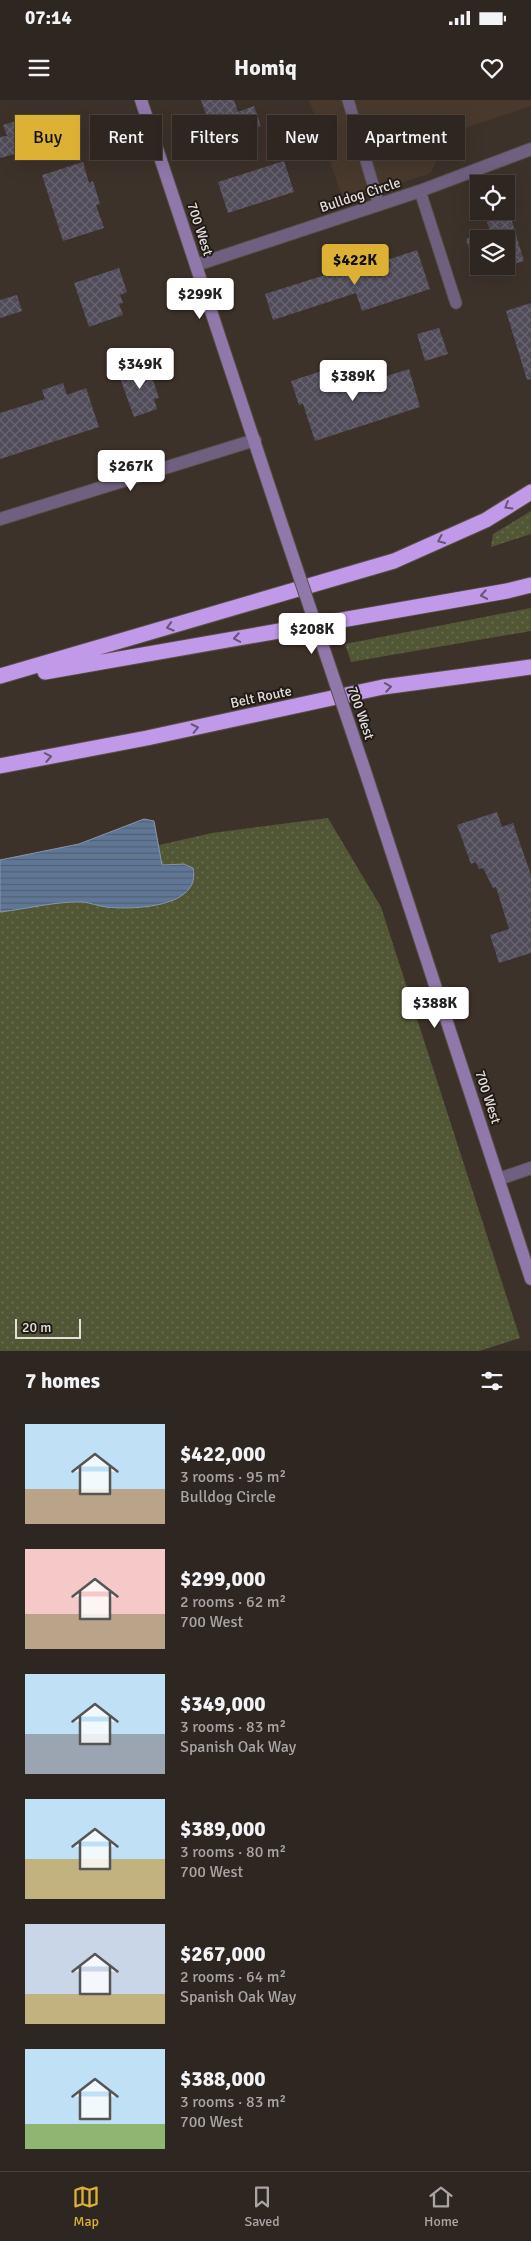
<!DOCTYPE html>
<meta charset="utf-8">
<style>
body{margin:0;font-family:Signika,sans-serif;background:#362e29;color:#f1f3f6;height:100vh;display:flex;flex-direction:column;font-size:19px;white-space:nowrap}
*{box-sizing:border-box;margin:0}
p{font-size:16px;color:#a7a5a5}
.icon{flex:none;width:28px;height:28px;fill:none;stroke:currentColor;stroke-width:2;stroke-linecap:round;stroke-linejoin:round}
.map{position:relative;height:1251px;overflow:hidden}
.details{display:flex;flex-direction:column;background:#2e2620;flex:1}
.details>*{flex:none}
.banner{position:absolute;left:15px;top:15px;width:501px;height:45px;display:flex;gap:10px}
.buttons{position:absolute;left:470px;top:75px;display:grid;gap:10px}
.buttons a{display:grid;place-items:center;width:45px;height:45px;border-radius:0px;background:#2e2620;box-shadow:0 5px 20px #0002,0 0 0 1px #49433e;font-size:25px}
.scale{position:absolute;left:15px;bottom:12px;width:66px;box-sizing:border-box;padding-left:5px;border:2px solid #e5ded9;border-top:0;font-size:14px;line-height:18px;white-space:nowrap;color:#e5ded9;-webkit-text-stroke:4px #201b17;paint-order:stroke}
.price{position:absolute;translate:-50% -42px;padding:0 11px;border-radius:5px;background:#fff;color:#222;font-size:16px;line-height:32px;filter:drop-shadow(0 1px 2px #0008)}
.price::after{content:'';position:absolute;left:50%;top:30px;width:15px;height:11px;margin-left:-8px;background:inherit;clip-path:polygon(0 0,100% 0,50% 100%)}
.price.selected{background:#ddb133;color:#111}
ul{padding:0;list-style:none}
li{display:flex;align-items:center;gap:15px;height:125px;padding:0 25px}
li span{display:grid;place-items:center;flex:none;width:140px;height:100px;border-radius:0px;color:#555}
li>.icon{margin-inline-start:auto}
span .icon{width:60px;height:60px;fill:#fffc;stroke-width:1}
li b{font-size:21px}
h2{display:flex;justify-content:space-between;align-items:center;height:60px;padding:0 25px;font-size:21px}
.pill{padding:0 18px;border-radius:0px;background:#2e2620;box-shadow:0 5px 20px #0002,0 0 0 1px #49433e;font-size:18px;line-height:45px}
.pill.selected{background:#ddb133;color:#111}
.status{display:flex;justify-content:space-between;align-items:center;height:35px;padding:0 25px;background:#2e2620;direction:ltr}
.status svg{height:14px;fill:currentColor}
header{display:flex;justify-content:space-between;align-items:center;height:65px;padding:0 25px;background:#2e2620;font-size:22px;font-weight:700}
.tab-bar{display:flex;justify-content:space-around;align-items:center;height:70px;border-top:1px solid #49433e;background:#2e2620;font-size:14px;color:#a7a5a5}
.tab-bar a{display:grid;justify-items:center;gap:2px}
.tab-bar .selected{color:#ddb133}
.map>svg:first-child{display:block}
.built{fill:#49392d}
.grass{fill:url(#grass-dots)}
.water{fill:url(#water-rules);stroke:#8796ab}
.building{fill:url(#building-cross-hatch)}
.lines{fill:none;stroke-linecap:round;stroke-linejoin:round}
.service-casing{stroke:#584e46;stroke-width:13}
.minor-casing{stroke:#584e46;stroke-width:14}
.secondary-casing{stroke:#584e46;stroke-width:14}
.motorway-casing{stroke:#584e46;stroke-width:17}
.service{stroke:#6f6080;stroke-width:11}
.minor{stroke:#6f6080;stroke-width:12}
.secondary{stroke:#9078aa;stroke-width:12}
.motorway{stroke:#c099e8;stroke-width:15}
.secondary-bridge-casing{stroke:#584e46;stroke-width:14;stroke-linecap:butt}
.secondary-bridge{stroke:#9078aa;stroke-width:12}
.oneway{stroke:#685475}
.labels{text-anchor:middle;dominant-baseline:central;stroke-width:4;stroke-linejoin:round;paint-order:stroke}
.street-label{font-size:14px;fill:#e5ded9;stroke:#201b17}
</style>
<div class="status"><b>07:14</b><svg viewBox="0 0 49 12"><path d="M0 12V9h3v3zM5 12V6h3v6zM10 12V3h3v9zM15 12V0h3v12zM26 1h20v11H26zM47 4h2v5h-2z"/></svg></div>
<header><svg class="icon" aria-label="menu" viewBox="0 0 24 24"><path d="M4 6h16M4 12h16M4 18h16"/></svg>Homiq<svg class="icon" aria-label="heart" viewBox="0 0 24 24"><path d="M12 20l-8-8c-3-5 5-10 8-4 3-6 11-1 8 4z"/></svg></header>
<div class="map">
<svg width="531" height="1251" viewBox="0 0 531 1251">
<defs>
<pattern id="grass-dots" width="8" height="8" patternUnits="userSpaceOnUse" patternTransform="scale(1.25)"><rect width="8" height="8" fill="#515634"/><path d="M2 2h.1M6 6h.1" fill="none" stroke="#6a6e51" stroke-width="1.8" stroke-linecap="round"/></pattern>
<pattern id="water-rules" width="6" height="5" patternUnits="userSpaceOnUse" patternTransform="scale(1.25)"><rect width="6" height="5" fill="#5f7797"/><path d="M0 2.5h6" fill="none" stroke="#536070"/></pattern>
<pattern id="building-cross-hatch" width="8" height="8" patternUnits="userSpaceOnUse" patternTransform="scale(1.25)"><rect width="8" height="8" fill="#504c59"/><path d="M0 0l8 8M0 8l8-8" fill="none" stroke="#696570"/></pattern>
</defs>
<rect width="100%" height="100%" fill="#3d322a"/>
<path class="built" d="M 309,0 L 531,0 L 531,6 L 441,36 L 443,43 L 431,73 L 344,102 Z"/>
<path class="grass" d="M 531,411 L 531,434 L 491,447 L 493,434 Z
M 531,508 L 531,531 L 351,562 L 345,544 Z
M 328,718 L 381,807 L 520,1238 L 479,1251 L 0,1251 L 0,781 L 212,733 Z"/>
<path class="water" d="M 144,719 L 154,721 L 162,765 L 184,764 L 193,768 C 202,808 132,810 106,807 C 98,806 91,803 83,802 C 56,801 27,809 0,812 L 0,760 L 79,744 Z"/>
<path class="building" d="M 201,0 L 234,0 L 238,12 L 254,6 L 261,26 L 215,41 Z
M 30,17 L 38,48 L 0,58 L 0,37 L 7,36 L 3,25 Z
M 284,61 L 294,92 L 228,113 L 218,82 Z
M 83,62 L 89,83 L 93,81 L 100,104 L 96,105 L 104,128 L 63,141 L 42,75 Z
M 510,115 L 524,161 L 506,166 L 506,139 L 479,139 L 479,166 L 506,166 L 478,175 L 466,139 L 490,131 L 487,122 Z
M 417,150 L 430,189 L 362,211 L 356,193 L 273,220 L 265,194 L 382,157 L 384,161 Z
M 119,168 L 127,192 L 120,195 L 123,203 L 119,204 L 123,215 L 89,227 L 74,183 Z
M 17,195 L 22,211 L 0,218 L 0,200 Z
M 531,203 L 531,279 L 527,280 L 506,211 Z
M 439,228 L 448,254 L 425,261 L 417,234 Z
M 148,265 L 159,298 L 154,299 L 157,309 L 134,317 L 119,275 Z
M 328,269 L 336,292 L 409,269 L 420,307 L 315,341 L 303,304 L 299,305 L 291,281 Z
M 63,283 L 67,295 L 86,288 L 99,327 L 0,359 L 0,313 L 45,299 L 42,290 Z
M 497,712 L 502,727 L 513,723 L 531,775 L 531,853 L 499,863 L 490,835 L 509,829 L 496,787 L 493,788 L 483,768 L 479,769 L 476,762 L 471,764 L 457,725 Z"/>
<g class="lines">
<defs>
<path id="service" d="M 348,0 L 379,105
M 420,91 L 456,203"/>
<path id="minor" d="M 196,165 L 420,91 L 531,49
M 0,419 L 255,340
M 499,1079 L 531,1068"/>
<path id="secondary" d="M 141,0 L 284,431
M 365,671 L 531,1179"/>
<path id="motorway" d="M 45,572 L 507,491 L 531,485
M 0,576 L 394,461 L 486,420 L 531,392
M 0,666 L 147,638 L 383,587 L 531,567"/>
</defs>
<use href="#service" class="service-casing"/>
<use href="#minor" class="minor-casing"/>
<use href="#secondary" class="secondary-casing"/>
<use href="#motorway" class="motorway-casing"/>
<use href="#service" class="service"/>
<use href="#minor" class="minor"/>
<use href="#secondary" class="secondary"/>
<use href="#motorway" class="motorway"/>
<defs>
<path id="secondary-bridge" d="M 284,431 L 365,671"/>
</defs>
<use href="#secondary-bridge" class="secondary-bridge-casing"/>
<use href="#secondary-bridge" class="secondary-bridge"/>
</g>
<defs><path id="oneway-chevron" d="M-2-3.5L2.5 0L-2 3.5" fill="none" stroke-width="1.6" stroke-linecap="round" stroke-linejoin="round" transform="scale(1.25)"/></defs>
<g class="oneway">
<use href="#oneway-chevron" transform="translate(508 406) rotate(149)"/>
<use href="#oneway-chevron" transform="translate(441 440) rotate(156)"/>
<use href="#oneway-chevron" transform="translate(484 495) rotate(170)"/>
<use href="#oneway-chevron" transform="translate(170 527) rotate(164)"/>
<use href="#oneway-chevron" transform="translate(237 538) rotate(170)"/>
<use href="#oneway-chevron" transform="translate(388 587) rotate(-9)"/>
<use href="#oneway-chevron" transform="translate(195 628) rotate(-12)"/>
<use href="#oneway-chevron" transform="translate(48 657) rotate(-11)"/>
</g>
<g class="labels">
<g class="street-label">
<text transform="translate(360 95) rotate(-18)">Bulldog Circle</text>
<text transform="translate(200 129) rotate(72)">700 West</text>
<text transform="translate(261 597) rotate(-12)">Belt Route</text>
<text transform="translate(361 613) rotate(71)">700 West</text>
<text transform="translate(488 997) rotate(72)">700 West</text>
</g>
</g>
</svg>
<div class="buttons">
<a><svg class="icon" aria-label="locate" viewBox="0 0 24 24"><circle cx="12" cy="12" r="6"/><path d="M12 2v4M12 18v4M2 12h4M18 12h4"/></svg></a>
<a><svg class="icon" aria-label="layers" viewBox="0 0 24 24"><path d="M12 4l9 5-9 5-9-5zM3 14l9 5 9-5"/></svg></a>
</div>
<div class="scale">20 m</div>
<b class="price selected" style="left:355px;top:186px">$422K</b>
<b class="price" style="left:200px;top:220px">$299K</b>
<b class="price" style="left:140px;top:290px">$349K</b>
<b class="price" style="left:353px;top:302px">$389K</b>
<b class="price" style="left:131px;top:392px">$267K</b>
<b class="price" style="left:312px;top:555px">$208K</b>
<b class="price" style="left:435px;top:929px">$388K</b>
<div class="banner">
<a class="pill selected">Buy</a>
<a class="pill">Rent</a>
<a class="pill">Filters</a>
<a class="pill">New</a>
<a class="pill">Apartment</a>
</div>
</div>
<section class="details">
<h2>7 homes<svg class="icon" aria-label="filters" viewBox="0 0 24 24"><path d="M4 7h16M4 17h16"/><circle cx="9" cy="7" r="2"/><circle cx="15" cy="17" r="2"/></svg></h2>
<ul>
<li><span style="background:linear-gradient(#bfe0f5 65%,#b9a48a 0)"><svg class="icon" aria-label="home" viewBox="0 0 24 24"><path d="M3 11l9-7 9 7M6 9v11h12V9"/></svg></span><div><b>$422,000</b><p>3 rooms · 95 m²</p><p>Bulldog Circle</p></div></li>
<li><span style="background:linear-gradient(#f6c9c9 65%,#b9a48a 0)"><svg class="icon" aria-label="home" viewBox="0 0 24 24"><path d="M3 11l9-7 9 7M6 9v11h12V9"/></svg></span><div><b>$299,000</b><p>2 rooms · 62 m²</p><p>700 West</p></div></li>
<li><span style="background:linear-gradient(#bfe0f5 60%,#9aa5b1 0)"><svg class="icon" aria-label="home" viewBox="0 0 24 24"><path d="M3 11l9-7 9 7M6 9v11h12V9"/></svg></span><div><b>$349,000</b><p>3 rooms · 83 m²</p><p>Spanish Oak Way</p></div></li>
<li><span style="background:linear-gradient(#bfe0f5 60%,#c2b280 0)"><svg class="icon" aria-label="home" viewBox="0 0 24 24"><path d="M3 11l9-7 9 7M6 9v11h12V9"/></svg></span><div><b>$389,000</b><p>3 rooms · 80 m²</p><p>700 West</p></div></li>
<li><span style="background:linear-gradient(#c9d6e8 70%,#c2b280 0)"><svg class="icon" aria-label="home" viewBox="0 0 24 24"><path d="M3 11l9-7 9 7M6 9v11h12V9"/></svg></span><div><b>$267,000</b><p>2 rooms · 64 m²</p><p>Spanish Oak Way</p></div></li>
<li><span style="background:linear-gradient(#bfe0f5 75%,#8fb573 0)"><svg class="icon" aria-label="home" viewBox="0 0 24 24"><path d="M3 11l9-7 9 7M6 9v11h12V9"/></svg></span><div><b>$388,000</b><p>3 rooms · 83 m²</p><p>700 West</p></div></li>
</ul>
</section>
<nav class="tab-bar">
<a class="selected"><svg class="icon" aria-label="map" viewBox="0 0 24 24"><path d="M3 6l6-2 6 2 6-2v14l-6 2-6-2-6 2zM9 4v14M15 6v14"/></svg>Map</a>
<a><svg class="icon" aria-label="saved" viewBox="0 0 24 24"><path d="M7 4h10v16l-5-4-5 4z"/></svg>Saved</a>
<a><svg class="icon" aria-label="home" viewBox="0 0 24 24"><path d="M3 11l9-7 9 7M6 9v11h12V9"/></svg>Home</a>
</nav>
